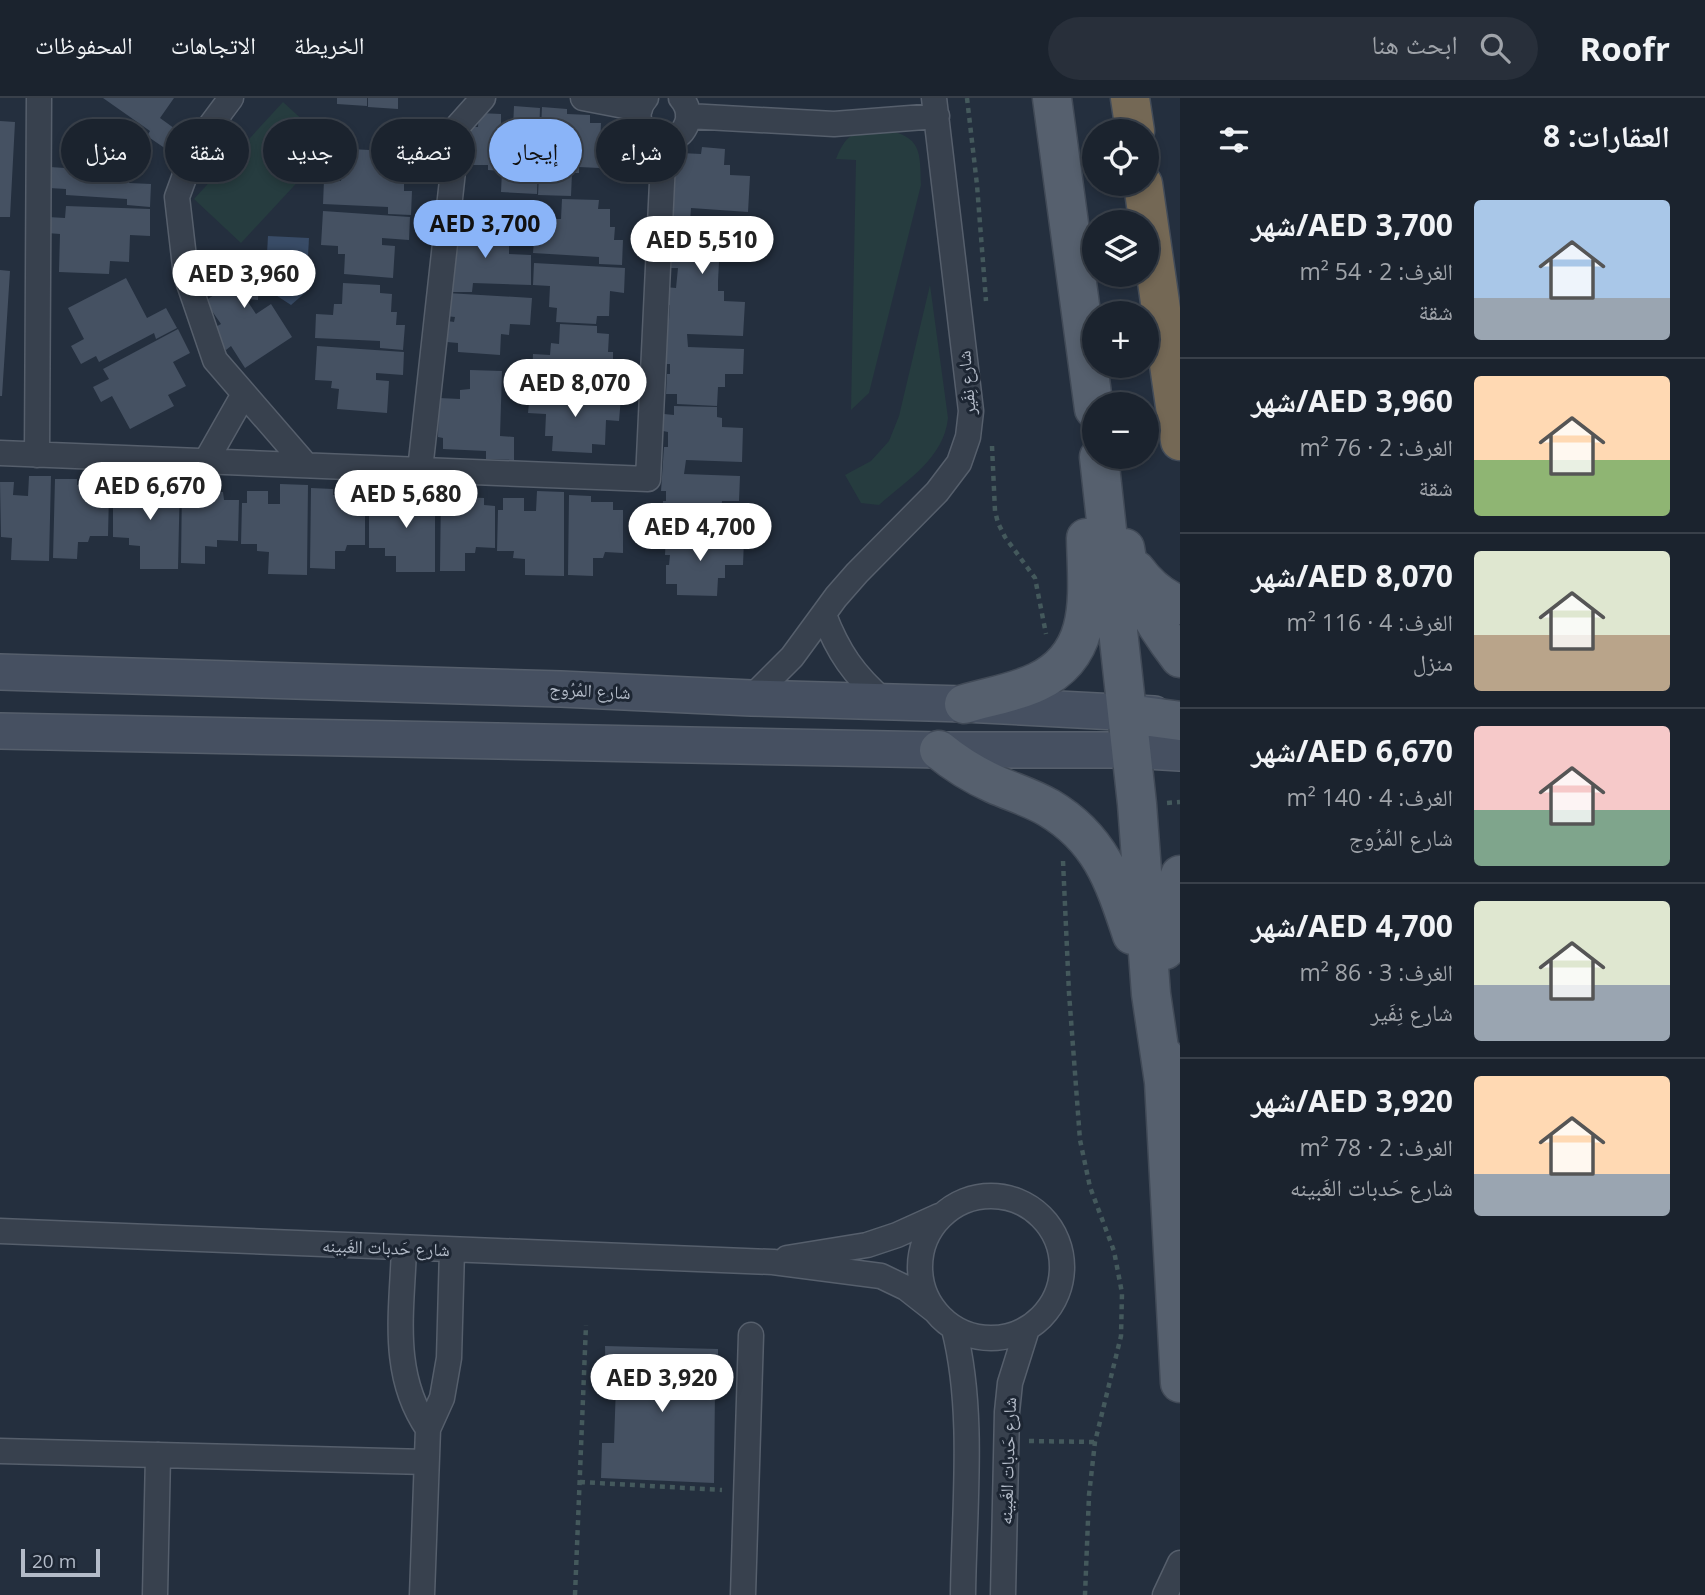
<!DOCTYPE html>
<html lang="ar">
<meta charset="utf-8">
<style>
body{margin:0;font-family:"Open Sans","Noto Naskh Arabic",sans-serif;background:#282f3a;color:#f1f3f6;direction:rtl;height:100vh;display:flex;flex-direction:column;font-size:26px;white-space:nowrap}
*{box-sizing:border-box;margin:0}
p{font-size:23px;color:#a0a4aa}
.icon{flex:none;width:38px;height:38px;fill:none;stroke:currentColor;stroke-width:2;stroke-linecap:round;stroke-linejoin:round}
.map{position:relative;flex:1;overflow:hidden;direction:ltr}
.side{display:flex;flex-direction:column;background:#1b232e;width:525px}
.side>*{flex:none}
.guide{position:absolute;left:21px;top:21px;width:665px;height:63px;direction:rtl;display:flex;gap:14px}
.fabs{position:absolute;left:1082px;top:21px;display:grid;gap:14px}
.fabs a{display:grid;place-items:center;width:77px;height:77px;border-radius:50%;background:#1b232e;box-shadow:0 4px 10px #0003,0 0 0 2px #39404a;font-size:35px}
.scale{position:absolute;left:21px;bottom:18px;width:79px;box-sizing:border-box;padding-left:7px;border:4px solid #b4bcc9;border-top:0;font-size:19px;line-height:24px;white-space:nowrap;color:#b4bcc9;-webkit-text-stroke:5px #1d2633;paint-order:stroke}
.price{position:absolute;translate:-50% -60px;padding:0 16px;border-radius:24px;background:#fff;color:#222;font-size:23px;line-height:46px;filter:drop-shadow(0 2px 4px #0008)}
.price::after{content:'';position:absolute;left:50%;top:42px;width:21px;height:16px;margin-left:-10px;background:inherit;clip-path:polygon(0 0,100% 0,50% 100%)}
.price.selected{background:#8ab4f8;color:#111}
ul{padding:0;list-style:none}
li{display:flex;align-items:center;gap:21px;height:175px;padding:0 35px}
li+li{border-top:2px solid #39404a}
li span{display:grid;place-items:center;flex:none;width:196px;height:140px;border-radius:7px;color:#555}
li>.icon{margin-inline-start:auto}
span .icon{width:84px;height:84px;fill:#fffc;stroke-width:1}
li b{font-size:30px}
h2{display:flex;justify-content:space-between;align-items:center;height:84px;padding:0 35px;font-size:30px}
.chip{padding:0 24px;border-radius:32px;background:#1b232e;box-shadow:0 4px 10px #0003,0 0 0 2px #39404a;font-size:24px;line-height:63px}
.chip.selected{background:#8ab4f8;color:#111}
header{display:flex;align-items:center;gap:42px;box-sizing:border-box;height:98px;padding:0 35px;background:#1b232e;border-bottom:2px solid #39404a}
header strong{font-size:33px}
nav{display:flex;gap:38px;margin-inline-start:auto;font-size:24px}
.search{width:490px;height:63px;background:#282f3a;display:flex;align-items:center;gap:18px;box-sizing:border-box;padding:0 24px;border-radius:38px;color:#a0a4aa;font-size:26px}
main{display:flex;flex:1;min-height:0}
.map>svg:first-child{display:block}
.green{fill:#263c3f}
.water{fill:#394c67}
.building{fill:#455162}
.lines{fill:none;stroke-linecap:round;stroke-linejoin:round}
.street-casing{stroke:#565f6c;stroke-width:27}
.secondary-casing{stroke:#565f6c;stroke-width:38}
.primary-casing{stroke:#414a57;stroke-width:41}
.highway-casing{stroke:#434c59;stroke-width:41}
.path{stroke:#44595c;stroke-width:4.5;stroke-dasharray:5 5;stroke-linecap:butt}
.street{stroke:#38414e;stroke-width:24}
.secondary{stroke:#465061;stroke-width:35}
.primary{stroke:#56606e;stroke-width:38}
.highway{stroke:#746855;stroke-width:38}
.labels{text-anchor:middle;dominant-baseline:central;stroke-width:6;stroke-linejoin:round;paint-order:stroke}
.street-label{font-size:18px;fill:#b4bcc9;stroke:#1d2633}
</style>
<header>
<strong>Roofr</strong>
<div class="search"><svg class="icon" aria-label="search" viewBox="0 0 24 24"><circle cx="10" cy="10" r="6"/><path d="M15 15l6 6"/></svg>ابحث هنا</div>
<nav><a>الخريطة</a><a>الاتجاهات</a><a>المحفوظات</a></nav>
</header>
<main>
<section class="side">
<h2>العقارات: 8<svg class="icon" aria-label="filters" viewBox="0 0 24 24"><path d="M4 7h16M4 17h16"/><circle cx="9" cy="7" r="2"/><circle cx="15" cy="17" r="2"/></svg></h2>
<ul>
<li><span style="background:linear-gradient(#a9c7e8 70%,#9aa5b1 0)"><svg class="icon" aria-label="home" viewBox="0 0 24 24"><path d="M3 11l9-7 9 7M6 9v11h12V9"/></svg></span><div><b>AED 3,700/شهر</b><p>الغرف: 2 · 54 m²</p><p>شقة</p></div></li>
<li><span style="background:linear-gradient(#ffd9b3 60%,#8fb573 0)"><svg class="icon" aria-label="home" viewBox="0 0 24 24"><path d="M3 11l9-7 9 7M6 9v11h12V9"/></svg></span><div><b>AED 3,960/شهر</b><p>الغرف: 2 · 76 m²</p><p>شقة</p></div></li>
<li><span style="background:linear-gradient(#dfe7d0 60%,#b9a48a 0)"><svg class="icon" aria-label="home" viewBox="0 0 24 24"><path d="M3 11l9-7 9 7M6 9v11h12V9"/></svg></span><div><b>AED 8,070/شهر</b><p>الغرف: 4 · 116 m²</p><p>منزل</p></div></li>
<li><span style="background:linear-gradient(#f6c9c9 60%,#7fa58c 0)"><svg class="icon" aria-label="home" viewBox="0 0 24 24"><path d="M3 11l9-7 9 7M6 9v11h12V9"/></svg></span><div><b>AED 6,670/شهر</b><p>الغرف: 4 · 140 m²</p><p>شارع المُرُوج</p></div></li>
<li><span style="background:linear-gradient(#dfe7d0 60%,#9aa5b1 0)"><svg class="icon" aria-label="home" viewBox="0 0 24 24"><path d="M3 11l9-7 9 7M6 9v11h12V9"/></svg></span><div><b>AED 4,700/شهر</b><p>الغرف: 3 · 86 m²</p><p>شارع نِفَير</p></div></li>
<li><span style="background:linear-gradient(#ffd9b3 70%,#9aa5b1 0)"><svg class="icon" aria-label="home" viewBox="0 0 24 24"><path d="M3 11l9-7 9 7M6 9v11h12V9"/></svg></span><div><b>AED 3,920/شهر</b><p>الغرف: 2 · 78 m²</p><p>شارع حَدبات الغَبينه</p></div></li>
</ul>
</section>
<div class="map">
<svg width="1180" height="1497" viewBox="0 0 1180 1497">
<rect width="100%" height="100%" fill="#242f3e"/>
<path class="green" d="M 283,4 L 331,48 L 241,145 L 194,101 Z
M 885,32 C 922,38 920,55 921,87 L 869,295 L 851,312 L 856,62 L 836,61 C 848,31 856,35 885,32 Z
M 930,187 L 948,320 C 944,360 907,382 879,407 L 861,405 L 845,377 L 871,363 L 889,343 L 899,318 Z"/>
<path class="water" d="M 268,138 L 309,140 L 306,194 L 291,207 L 265,190 Z"/>
<path class="building" d="M 103,0 L 174,0 L 160,20 L 178,33 L 166,51 L 147,38 L 150,33 Z
M 337,0 L 367,0 L 367,8 L 337,6 Z
M 368,0 L 398,0 L 398,11 L 368,9 Z
M 514,8 L 540,10 L 537,96 L 501,94 L 502,73 L 488,72 L 488,67 L 470,67 L 471,29 L 478,29 L 479,15 L 501,16 L 501,29 L 513,30 Z
M 542,9 L 567,11 L 567,16 L 590,17 L 590,25 L 601,25 L 599,70 L 579,69 L 579,75 L 572,75 L 571,98 L 538,97 Z
M 0,23 L 15,24 L 10,119 L 0,119 Z
M 67,35 L 132,39 L 129,85 L 151,86 L 150,109 L 127,107 L 127,101 L 66,97 L 66,91 L 49,90 L 50,69 L 65,70 Z
M 702,49 L 725,51 L 724,67 L 730,67 L 730,77 L 750,78 L 748,114 L 691,110 L 690,124 L 746,127 L 744,152 L 726,151 L 726,164 L 719,164 L 718,183 L 718,193 L 724,193 L 724,203 L 745,204 L 743,238 L 687,236 L 688,249 L 744,251 L 743,276 L 725,276 L 725,289 L 718,289 L 717,308 L 677,306 L 677,296 L 666,296 L 667,276 L 670,276 L 670,266 L 666,266 L 665,222 L 669,222 L 670,207 L 664,207 L 665,189 L 676,190 L 678,170 L 667,170 L 668,119 L 680,119 L 668,118 L 670,62 L 680,64 L 681,55 L 701,56 Z
M 351,51 L 388,53 L 388,61 L 400,62 L 399,79 L 404,80 L 404,93 L 412,93 L 411,117 L 388,116 L 388,109 L 323,106 L 324,82 L 341,83 L 342,71 L 350,72 Z
M 562,101 L 599,102 L 598,111 L 610,111 L 610,129 L 615,129 L 614,142 L 623,142 L 622,167 L 599,166 L 599,159 L 533,155 L 535,131 L 552,132 L 552,121 L 561,121 Z
M 66,108 L 150,111 L 150,138 L 130,137 L 129,164 L 110,163 L 109,176 L 59,174 L 60,136 L 47,135 L 48,119 L 65,120 Z
M 323,113 L 410,119 L 409,142 L 382,140 L 382,147 L 395,148 L 393,180 L 344,176 L 345,156 L 338,156 L 338,148 L 321,147 Z
M 461,126 L 504,128 L 503,148 L 509,148 L 509,156 L 531,157 L 531,187 L 473,185 L 472,194 L 447,194 L 452,135 L 461,136 Z
M 222,156 L 260,158 L 258,202 L 246,201 L 256,216 L 271,206 L 292,239 L 245,270 L 231,248 L 226,252 L 212,231 L 221,226 L 205,203 L 214,197 L 212,194 L 213,168 L 221,168 Z
M 534,165 L 625,170 L 624,195 L 610,193 L 609,218 L 597,218 L 596,226 L 556,224 L 557,210 L 549,209 L 550,188 L 533,187 Z
M 0,172 L 10,173 L 2,298 L 0,298 Z
M 126,180 L 147,220 L 166,210 L 177,230 L 156,241 L 154,235 L 99,264 L 96,258 L 81,266 L 71,248 L 84,241 L 68,210 Z
M 343,185 L 380,187 L 380,195 L 392,196 L 391,214 L 397,214 L 396,227 L 405,227 L 403,252 L 380,250 L 380,243 L 315,240 L 316,216 L 333,217 L 334,206 L 342,206 Z
M 447,195 L 532,200 L 530,227 L 510,226 L 509,237 L 501,236 L 500,257 L 458,254 L 458,245 L 447,244 L 448,223 L 454,224 L 455,219 L 445,218 Z
M 560,226 L 597,228 L 597,235 L 609,236 L 608,254 L 613,254 L 613,267 L 622,267 L 621,292 L 597,290 L 597,284 L 532,280 L 533,256 L 550,257 L 551,245 L 559,246 Z
M 178,231 L 190,255 L 173,264 L 186,288 L 168,297 L 174,308 L 130,331 L 112,298 L 101,304 L 93,289 L 109,281 L 103,271 Z
M 317,248 L 404,254 L 403,277 L 376,275 L 376,282 L 389,283 L 387,315 L 337,311 L 339,291 L 331,290 L 332,283 L 315,282 Z
M 470,272 L 502,273 L 500,338 L 514,339 L 514,362 L 486,361 L 486,353 L 443,351 L 443,340 L 438,339 L 439,300 L 460,301 L 460,292 L 470,291 Z
M 530,294 L 621,299 L 619,323 L 606,322 L 605,347 L 592,346 L 592,355 L 552,353 L 553,338 L 545,338 L 546,316 L 528,315 Z
M 674,308 L 717,309 L 717,319 L 722,320 L 722,329 L 743,330 L 742,364 L 686,362 L 684,376 L 740,378 L 739,403 L 722,403 L 721,416 L 714,416 L 713,435 L 673,433 L 673,423 L 662,422 L 663,403 L 666,403 L 666,393 L 661,393 L 664,349 L 668,349 L 668,334 L 663,333 L 664,316 L 674,317 Z
M 29,378 L 51,378 L 49,463 L 11,462 L 12,440 L 1,439 L 0,384 L 14,384 L 13,397 L 28,398 Z
M 153,380 L 180,381 L 178,471 L 140,471 L 140,448 L 129,447 L 129,440 L 113,439 L 113,398 L 119,398 L 119,386 L 140,387 L 140,400 L 152,400 Z
M 55,381 L 77,381 L 77,387 L 98,388 L 98,396 L 109,396 L 108,438 L 90,438 L 88,444 L 78,444 L 77,461 L 53,460 Z
M 280,386 L 308,387 L 307,477 L 268,476 L 269,454 L 257,453 L 257,446 L 241,446 L 242,405 L 247,405 L 247,393 L 268,393 L 268,406 L 280,406 Z
M 182,387 L 203,387 L 203,394 L 223,394 L 224,402 L 239,402 L 238,443 L 217,442 L 217,449 L 205,448 L 205,466 L 181,465 Z
M 311,390 L 333,391 L 333,397 L 354,397 L 354,405 L 365,405 L 365,447 L 347,447 L 345,453 L 335,453 L 335,471 L 310,470 Z
M 407,390 L 435,390 L 435,474 L 396,474 L 396,458 L 385,458 L 385,450 L 369,450 L 369,409 L 374,409 L 374,397 L 395,397 L 395,410 L 407,410 Z
M 441,392 L 463,393 L 463,399 L 484,400 L 484,407 L 495,408 L 495,450 L 476,449 L 475,455 L 465,455 L 465,473 L 440,473 Z
M 537,393 L 564,394 L 564,478 L 525,477 L 525,461 L 513,460 L 514,453 L 497,453 L 498,412 L 503,412 L 503,400 L 524,400 L 524,413 L 536,413 Z
M 569,397 L 591,398 L 591,404 L 613,404 L 613,412 L 623,412 L 623,455 L 605,454 L 603,460 L 593,460 L 593,478 L 568,477 Z
M 666,436 L 688,437 L 688,440 L 744,442 L 743,467 L 725,467 L 725,480 L 718,480 L 717,498 L 677,497 L 677,486 L 666,486 L 666,467 L 669,467 L 670,457 L 665,457 Z
M 605,1248 L 718,1251 L 718,1290 L 715,1290 L 714,1385 L 601,1380 L 602,1345 L 614,1345 L 616,1287 L 606,1286 Z"/>
<g class="lines">
<defs>
<path id="street" d="M 231,0 L 196,47 L 177,99 L 186,177 L 215,262 L 306,367
M 583,0 L 640,11
M 646,0 C 619,31 674,61 687,25 C 690,16 687,7 681,0
M 688,18 L 834,26 L 937,18
M 0,355 L 648,381 L 664,42
M 37,357 L 39,0
M 206,363 L 244,296
M 420,372 L 458,28 L 483,0
M 824,517 C 838,554 854,577 884,603
M 751,600 L 792,559 L 836,499 L 857,475 L 937,394 L 959,365 L 968,339 L 971,313 L 934,0
M920 1169a71 71 0 1 1 142 0a71 71 0 1 1-142 0Z
M 0,1133 L 773,1164 L 881,1178 L 906,1190 L 934,1212
M 404,1150 C 402,1213 390,1276 428,1331
M 787,1160 L 867,1147 L 897,1137 L 939,1118
M 954,1231 C 975,1313 964,1411 963,1497
M 0,1353 L 426,1364
M 155,1497 L 158,1357
M 422,1497 L 428,1331 L 442,1300 L 449,1260 L 452,1152
M 743,1497 L 751,1237
M 1003,1497 L 1007,1314 L 1010,1285 L 1027,1231
M 1165,1497 L 1180,1465"/>
<path id="secondary" d="M 0,574 L 561,591 L 751,600 L 964,606 L 1154,616
M 0,633 L 939,652 L 1130,652 L 1180,655"/>
<path id="primary" d="M 1052,0 L 1094,311
M 1099,359 L 1137,706 L 1151,896 L 1164,984
M 1125,450 C 1130,488 1157,530 1180,560
M 1136,472 C 1147,487 1162,500 1180,507
M 964,606 C 987,599 1014,595 1037,584 C 1097,556 1087,495 1086,440
M 1128,616 L 1180,623
M 939,652 C 956,666 974,677 994,686 C 1012,694 1032,700 1049,710 C 1101,741 1114,783 1132,837
M 1165,852 L 1164,822 L 1180,777
M 1164,958 L 1164,984 L 1180,1285"/>
<path id="highway" d="M 1130,0 L 1135,33
M 1143,86 L 1180,343"/>
</defs>
<use href="#street" class="street-casing"/>
<use href="#secondary" class="secondary-casing"/>
<use href="#primary" class="primary-casing"/>
<use href="#highway" class="highway-casing"/>
<path class="path" d="M 967,0 L 977,87 L 986,203
M 992,348 L 995,413 L 998,425 L 1005,439 L 1035,480 L 1046,536
M 1167,705 L 1180,704
M 1063,763 L 1069,895 L 1080,1042 L 1090,1089 L 1114,1153 L 1122,1195 L 1121,1238 L 1095,1344 L 1089,1397 L 1085,1497
M 1029,1343 L 1095,1344
M 580,1384 L 722,1392
M 575,1497 L 586,1227"/>
<use href="#street" class="street"/>
<use href="#secondary" class="secondary"/>
<use href="#primary" class="primary"/>
<use href="#highway" class="highway"/>
</g>
<g class="labels">
<g class="street-label">
<text transform="translate(966 285) rotate(-95)">شارع نِفَير</text>
<text transform="translate(590 592) rotate(3)">شارع المُرُوج</text>
<text transform="translate(386 1149) rotate(2)">شارع حَدبات الغَبينه</text>
<text transform="translate(1007 1363) rotate(-88)">شارع حَدبات الغَبينه</text>
</g>
</g>
</svg>
<div class="fabs">
<a><svg class="icon" aria-label="locate" viewBox="0 0 24 24"><circle cx="12" cy="12" r="6"/><path d="M12 2v4M12 18v4M2 12h4M18 12h4"/></svg></a>
<a><svg class="icon" aria-label="layers" viewBox="0 0 24 24"><path d="M12 4l9 5-9 5-9-5zM3 14l9 5 9-5"/></svg></a>
<a>+</a>
<a>−</a>
</div>
<div class="scale">20 m</div>
<b class="price selected" style="left:485px;top:162px">AED 3,700</b>
<b class="price" style="left:702px;top:178px">AED 5,510</b>
<b class="price" style="left:244px;top:212px">AED 3,960</b>
<b class="price" style="left:575px;top:321px">AED 8,070</b>
<b class="price" style="left:150px;top:424px">AED 6,670</b>
<b class="price" style="left:406px;top:432px">AED 5,680</b>
<b class="price" style="left:700px;top:465px">AED 4,700</b>
<b class="price" style="left:662px;top:1316px">AED 3,920</b>
<div class="guide">
<a class="chip">شراء</a>
<a class="chip selected">إيجار</a>
<a class="chip">تصفية</a>
<a class="chip">جديد</a>
<a class="chip">شقة</a>
<a class="chip">منزل</a>
</div>
</div>
</main>
